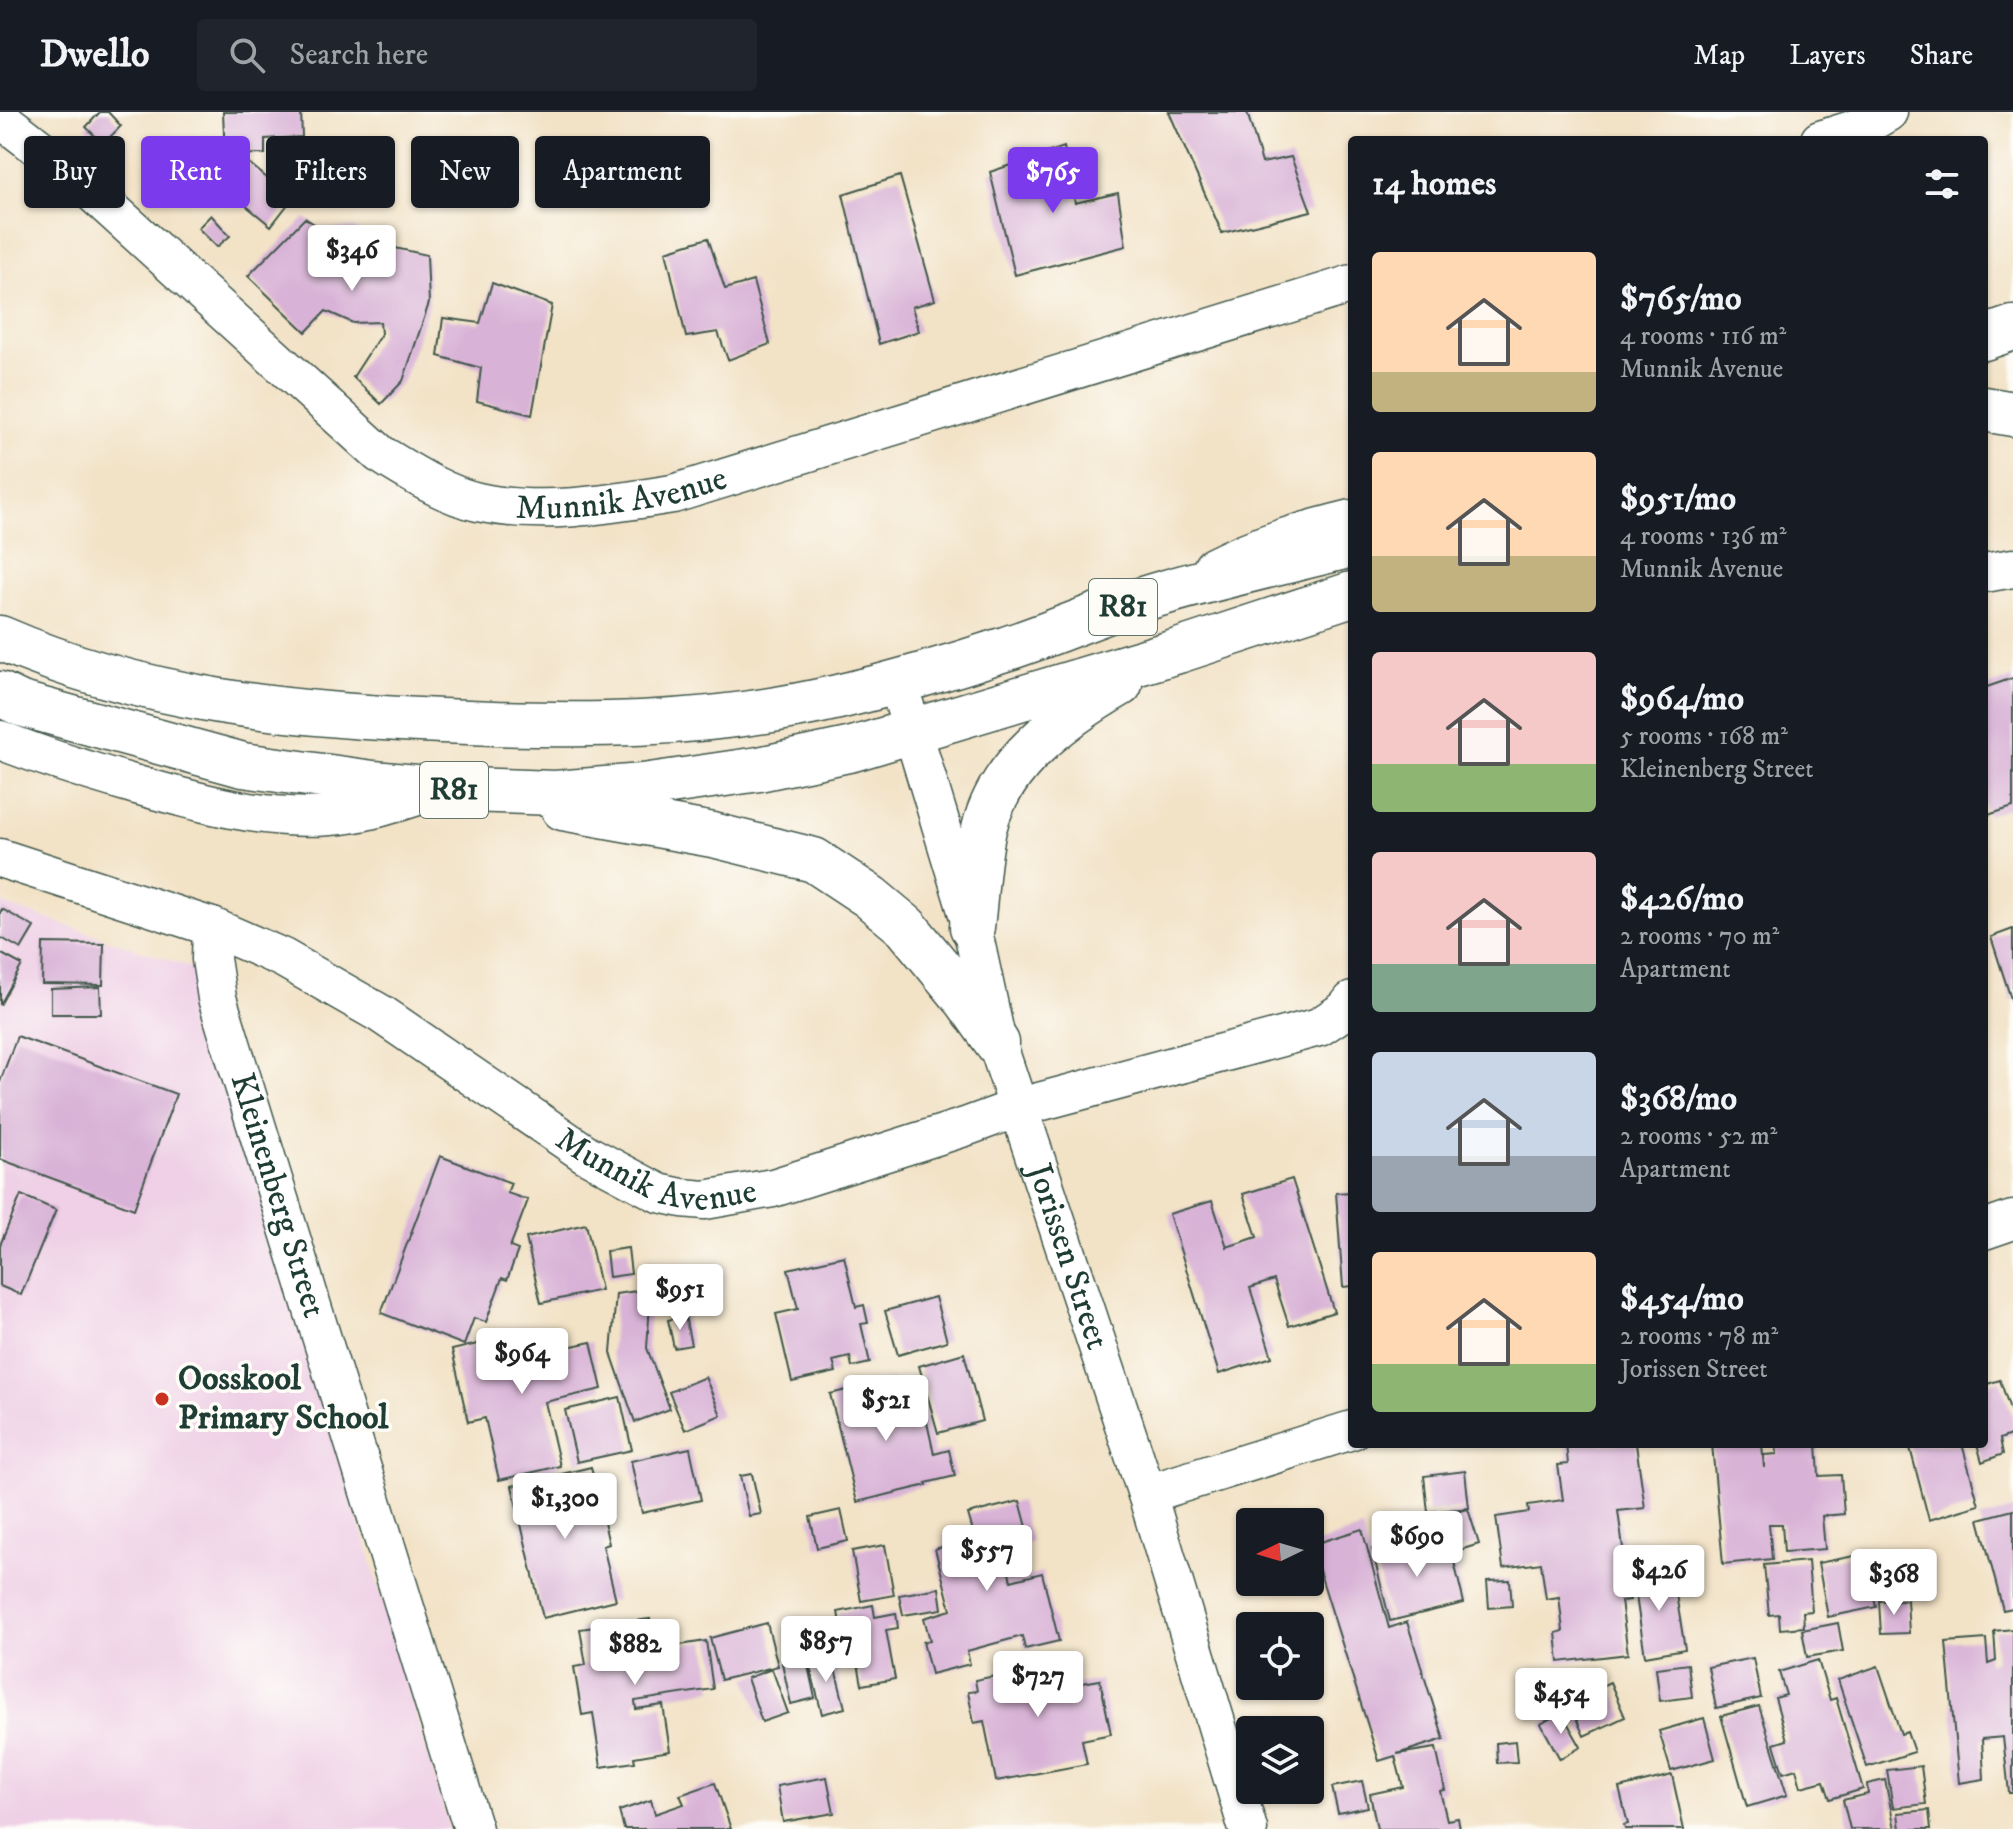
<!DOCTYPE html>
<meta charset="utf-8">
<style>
body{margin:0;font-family:"IM FELL DW Pica",serif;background:#20242c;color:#f1f3f6;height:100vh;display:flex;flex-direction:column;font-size:30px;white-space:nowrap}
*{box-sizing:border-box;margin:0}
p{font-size:26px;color:#9ea1a6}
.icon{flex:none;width:44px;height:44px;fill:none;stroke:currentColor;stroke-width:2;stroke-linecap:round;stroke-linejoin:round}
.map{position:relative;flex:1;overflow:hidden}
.drawer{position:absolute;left:1348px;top:24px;width:640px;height:1312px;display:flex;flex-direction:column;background:#171b24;border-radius:8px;box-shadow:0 2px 6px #0004}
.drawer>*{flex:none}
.banner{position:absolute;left:24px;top:24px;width:760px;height:72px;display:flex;gap:16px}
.needle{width:52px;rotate:265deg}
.controls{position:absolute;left:1236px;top:1396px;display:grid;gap:16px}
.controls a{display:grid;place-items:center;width:88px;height:88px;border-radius:8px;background:#171b24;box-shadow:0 2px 6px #0004;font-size:40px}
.price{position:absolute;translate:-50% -68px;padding:0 18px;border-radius:8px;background:#fff;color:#222;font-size:26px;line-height:52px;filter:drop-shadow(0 2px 4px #0008)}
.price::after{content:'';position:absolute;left:50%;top:48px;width:24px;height:18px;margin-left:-12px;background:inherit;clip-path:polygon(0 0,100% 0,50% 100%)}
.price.current{background:#7c3aed;color:#fff}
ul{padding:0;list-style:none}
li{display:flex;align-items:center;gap:24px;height:200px;padding:0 24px}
li span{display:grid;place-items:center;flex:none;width:224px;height:160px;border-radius:8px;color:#555}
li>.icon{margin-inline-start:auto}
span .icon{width:96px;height:96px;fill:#fffc;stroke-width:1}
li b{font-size:34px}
h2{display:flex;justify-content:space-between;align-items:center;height:96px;padding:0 24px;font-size:34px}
.pill{padding:0 28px;border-radius:8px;background:#171b24;box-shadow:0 2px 6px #0004;font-size:28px;line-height:72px}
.pill.current{background:#7c3aed;color:#fff}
header{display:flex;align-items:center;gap:48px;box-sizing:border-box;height:112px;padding:0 40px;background:#171b24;border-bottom:2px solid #363941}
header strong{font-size:38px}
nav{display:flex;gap:44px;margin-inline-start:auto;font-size:28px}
.search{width:560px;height:72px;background:#20242c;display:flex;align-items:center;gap:20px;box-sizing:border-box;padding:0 28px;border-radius:8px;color:#9ea1a6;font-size:30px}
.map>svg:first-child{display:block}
.built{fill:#efd0e6}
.building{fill:#d9b3d7}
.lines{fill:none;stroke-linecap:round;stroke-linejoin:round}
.minor-casing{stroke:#3f564a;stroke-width:41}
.major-casing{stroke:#3f564a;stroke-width:47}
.minor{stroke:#fff;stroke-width:38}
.major{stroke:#fff;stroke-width:44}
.poi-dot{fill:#c8321e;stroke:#fdfcf7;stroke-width:3}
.labels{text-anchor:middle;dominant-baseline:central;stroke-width:7;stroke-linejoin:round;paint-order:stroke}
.shield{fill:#fdfcf7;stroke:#62766e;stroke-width:2}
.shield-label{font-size:32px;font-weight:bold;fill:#1f3d34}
.street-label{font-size:34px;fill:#1f3d34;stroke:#fdfcf7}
.poi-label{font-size:34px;font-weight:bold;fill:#1f3d34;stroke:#fdfcf7;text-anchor:start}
</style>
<header>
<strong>Dwello</strong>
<div class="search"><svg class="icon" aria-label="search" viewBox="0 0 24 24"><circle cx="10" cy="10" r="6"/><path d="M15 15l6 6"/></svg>Search here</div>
<nav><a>Map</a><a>Layers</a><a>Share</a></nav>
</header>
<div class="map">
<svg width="2013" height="1717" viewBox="0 0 2013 1717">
<rect width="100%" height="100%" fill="#fdfcf7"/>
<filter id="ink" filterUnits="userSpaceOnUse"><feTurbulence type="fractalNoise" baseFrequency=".0125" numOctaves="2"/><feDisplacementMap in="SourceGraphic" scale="16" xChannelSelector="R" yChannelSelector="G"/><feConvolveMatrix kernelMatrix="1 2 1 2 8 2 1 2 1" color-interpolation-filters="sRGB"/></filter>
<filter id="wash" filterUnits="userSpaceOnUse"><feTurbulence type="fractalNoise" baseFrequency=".006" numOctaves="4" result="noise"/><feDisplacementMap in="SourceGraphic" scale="32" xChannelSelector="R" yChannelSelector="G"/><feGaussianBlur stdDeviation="1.8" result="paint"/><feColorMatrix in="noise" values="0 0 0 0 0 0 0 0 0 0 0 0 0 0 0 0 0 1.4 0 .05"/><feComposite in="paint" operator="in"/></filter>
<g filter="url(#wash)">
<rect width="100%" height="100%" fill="#f2e2c6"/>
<path class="built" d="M 0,791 L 196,857 L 450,1717 L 0,1717 Z"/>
<g id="blocks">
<path class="building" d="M 100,0 L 108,0 L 121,14 L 103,32 L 86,15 Z
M 223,0 L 301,0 L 302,25 L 265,27 L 265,42 L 225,43 Z
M 1169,0 L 1247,0 L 1262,51 L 1291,45 L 1311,99 L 1222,121 Z
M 1064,35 L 1075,91 L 1118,81 L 1126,134 L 1015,163 L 990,60 Z
M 244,47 L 292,87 L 271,114 L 222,74 Z
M 900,64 L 935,188 L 912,195 L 919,219 L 879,232 L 843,82 Z
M 211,103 L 230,124 L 217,135 L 198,116 Z
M 305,106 L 322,117 L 354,116 L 377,138 L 382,133 L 427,143 L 429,191 L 403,269 L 381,292 L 353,265 L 381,222 L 380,210 L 353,211 L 326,199 L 306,220 L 248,164 Z
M 708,126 L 725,177 L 753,169 L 770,232 L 728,248 L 718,220 L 686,225 L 666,139 Z
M 492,171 L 552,193 L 532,303 L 477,289 L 481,256 L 438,244 L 443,206 L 480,211 Z
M 2013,566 L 2013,695 L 1988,703 L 1984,693 L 1984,576 Z
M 2,797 L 34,815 L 21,837 L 0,825 L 0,801 Z
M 2013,817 L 2013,890 L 2012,890 L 1991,825 Z
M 43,831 L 104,832 L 103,873 L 42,872 Z
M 0,841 L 22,853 L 0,893 Z
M 100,875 L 101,902 L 51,902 L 51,877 Z
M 17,924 L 176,982 L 134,1097 L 0,1047 L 0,970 Z
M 440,1044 L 511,1071 L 507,1081 L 528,1088 L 510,1135 L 518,1138 L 507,1168 L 502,1166 L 486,1210 L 474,1206 L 464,1233 L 381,1201 Z
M 1292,1067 L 1334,1200 L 1289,1214 L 1274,1168 L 1250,1176 L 1272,1245 L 1219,1262 L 1169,1102 L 1212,1089 L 1227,1135 L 1257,1125 L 1243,1082 Z
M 1352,1080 L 1352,1174 L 1343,1175 L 1336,1081 Z
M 21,1083 L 56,1098 L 21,1183 L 0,1174 L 0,1133 Z
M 586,1112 L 601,1178 L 541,1191 L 526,1126 Z
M 628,1136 L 631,1162 L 609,1165 L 606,1139 Z
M 844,1144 L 856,1195 L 864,1193 L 868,1211 L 861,1212 L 870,1251 L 852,1255 L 850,1245 L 833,1249 L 836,1260 L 792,1270 L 776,1202 L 798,1197 L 788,1157 Z
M 651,1177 L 647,1236 L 670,1297 L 635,1310 L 611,1241 L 616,1182 Z
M 935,1185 L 947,1229 L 898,1243 L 885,1199 Z
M 685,1204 L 691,1233 L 674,1236 L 668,1208 Z
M 529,1220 L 534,1242 L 591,1230 L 602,1277 L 545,1290 L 560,1354 L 499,1368 L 485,1306 L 468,1310 L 452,1238 Z
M 964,1241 L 982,1309 L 938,1321 L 919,1254 Z
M 705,1265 L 721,1303 L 685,1318 L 669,1280 Z
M 892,1267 L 901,1303 L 924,1297 L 934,1342 L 949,1338 L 955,1364 L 926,1371 L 927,1373 L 857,1390 L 830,1282 Z
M 2000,1268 L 2013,1306 L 2013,1322 L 2000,1327 L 2003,1342 L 1982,1350 L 1977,1332 L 1984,1332 L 1984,1273 Z
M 620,1285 L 632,1338 L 577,1350 L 565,1298 Z
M 1566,1332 L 1636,1332 L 1645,1396 L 1618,1399 L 1630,1488 L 1621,1489 L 1628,1542 L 1559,1550 L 1556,1521 L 1563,1519 L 1559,1485 L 1546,1487 L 1541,1451 L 1503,1456 L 1496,1405 L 1529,1400 L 1528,1393 L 1563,1388 L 1558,1353 L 1568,1352 Z
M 1712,1332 L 1762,1332 L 1764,1356 L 1764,1343 L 1777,1342 L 1776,1333 L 1817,1332 L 1819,1364 L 1841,1363 L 1844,1402 L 1822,1404 L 1825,1437 L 1784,1440 L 1782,1412 L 1769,1412 L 1772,1447 L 1723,1452 Z
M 1909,1332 L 1962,1332 L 1979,1393 L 1929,1408 Z
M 690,1336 L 701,1388 L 642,1401 L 631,1349 Z
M 591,1355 L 609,1432 L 603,1434 L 616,1488 L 543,1506 L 512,1374 Z
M 1465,1359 L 1469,1396 L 1428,1400 L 1424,1364 Z
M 752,1362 L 761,1402 L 749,1404 L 740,1364 Z
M 1020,1389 L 1031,1430 L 1004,1437 L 1011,1469 L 1042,1461 L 1059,1529 L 1025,1537 L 1022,1524 L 967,1539 L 970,1552 L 931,1562 L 923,1530 L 930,1528 L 924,1506 L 951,1498 L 935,1437 L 975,1426 L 968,1402 Z
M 1468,1397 L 1479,1432 L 1457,1439 L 1446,1403 Z
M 841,1398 L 848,1429 L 817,1436 L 810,1405 Z
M 2013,1398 L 2013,1496 L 2003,1498 L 1979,1407 Z
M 1362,1417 L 1389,1516 L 1407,1510 L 1444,1627 L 1397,1642 L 1436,1636 L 1445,1678 L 1440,1679 L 1447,1708 L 1458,1706 L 1460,1717 L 1377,1717 L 1370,1682 L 1403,1675 L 1395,1644 L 1379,1649 L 1311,1433 Z
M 1402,1429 L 1405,1440 L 1449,1429 L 1464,1491 L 1390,1509 L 1372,1437 Z
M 885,1433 L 894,1483 L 861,1489 L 852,1439 Z
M 1865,1442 L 1876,1495 L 1828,1505 L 1818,1451 Z
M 1808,1449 L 1812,1499 L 1803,1500 L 1804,1515 L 1780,1517 L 1779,1502 L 1769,1503 L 1764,1453 Z
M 1672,1458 L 1685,1537 L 1645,1544 L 1633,1464 Z
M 1510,1468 L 1512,1494 L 1489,1496 L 1487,1469 Z
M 939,1476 L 942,1497 L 903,1503 L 899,1483 Z
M 1907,1488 L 1909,1521 L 1881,1522 L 1879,1489 Z
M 873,1493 L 875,1505 L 896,1501 L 898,1516 L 886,1518 L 895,1567 L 862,1573 L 853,1524 L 843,1526 L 838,1500 Z
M 650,1507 L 654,1537 L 706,1529 L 713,1577 L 635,1589 L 636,1597 L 663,1593 L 670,1639 L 634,1645 L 635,1650 L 601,1655 L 593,1601 L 582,1603 L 574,1555 L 586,1553 L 580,1517 Z
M 767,1511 L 778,1554 L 721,1568 L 710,1526 Z
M 1838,1511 L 1843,1539 L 1807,1545 L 1802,1518 Z
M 2013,1517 L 2013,1681 L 2009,1681 L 2003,1625 L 1982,1627 L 1984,1667 L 1959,1671 L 1946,1530 L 1986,1527 L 1988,1552 L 1996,1549 L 1994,1519 Z
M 831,1541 L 845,1596 L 822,1602 L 808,1547 Z
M 806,1545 L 815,1586 L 791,1592 L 782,1551 Z
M 1060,1546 L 1065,1574 L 1100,1568 L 1111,1622 L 1082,1628 L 1087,1652 L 996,1669 L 984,1609 L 974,1611 L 968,1580 L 977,1579 L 975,1568 L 1000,1563 L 999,1558 Z
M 1753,1546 L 1761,1586 L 1716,1596 L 1708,1555 Z
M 1818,1548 L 1830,1588 L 1836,1586 L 1863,1677 L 1830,1687 L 1824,1669 L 1801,1675 L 1796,1657 L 1783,1661 L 1774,1632 L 1787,1628 L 1775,1586 L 1786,1583 L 1779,1560 Z
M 1688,1552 L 1692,1585 L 1660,1589 L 1656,1556 Z
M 1878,1554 L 1901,1622 L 1907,1620 L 1914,1640 L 1867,1655 L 1838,1568 Z
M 772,1557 L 788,1601 L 762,1610 L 747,1566 Z
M 1610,1570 L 1625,1605 L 1584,1624 L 1568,1589 Z
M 1759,1594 L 1787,1683 L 1747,1695 L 1721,1604 Z
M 1561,1600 L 1581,1635 L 1560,1647 L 1541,1612 Z
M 1704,1606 L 1715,1647 L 1671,1659 L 1659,1619 Z
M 1515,1629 L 1517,1650 L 1497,1651 L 1496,1631 Z
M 1921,1654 L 1926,1692 L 1893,1696 L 1887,1658 Z
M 1672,1663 L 1684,1717 L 1625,1717 L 1624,1713 L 1628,1712 L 1619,1676 Z
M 827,1665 L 834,1701 L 783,1710 L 777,1674 Z
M 1885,1668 L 1895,1717 L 1850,1717 L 1843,1688 L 1868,1682 L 1867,1672 Z
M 1362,1669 L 1368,1695 L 1338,1701 L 1332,1675 Z
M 715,1671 L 731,1717 L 624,1717 L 619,1699 L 651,1688 L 655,1702 L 684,1692 L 680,1683 Z
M 1929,1698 L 1931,1717 L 1900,1717 L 1898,1701 Z"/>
</g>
</g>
<g filter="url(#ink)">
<use href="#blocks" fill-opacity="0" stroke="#3f564a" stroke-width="2"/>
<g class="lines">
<defs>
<g id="minor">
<path id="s1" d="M 0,6 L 69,59 L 380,342 C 410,360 443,382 478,390 C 541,404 611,392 673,382 L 1352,172"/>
<path d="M 1820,28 L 1864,14 L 1888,0"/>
<path d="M 1213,455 C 1258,432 1303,419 1352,407"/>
<path d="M 1984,461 L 2013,456"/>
<path id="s2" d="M 897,568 L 972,815 L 997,931 L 1147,1382 L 1248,1717"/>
<path d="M 0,628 C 43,645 88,659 133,672 C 197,690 262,709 330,704 C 367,702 401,689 436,678"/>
<path id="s3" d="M 0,746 L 212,815 L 283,846 L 381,902 L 586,1042 L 659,1081 L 682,1086 L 705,1088 L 773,1076 L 968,1014 L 1020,995 L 1319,915 L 1345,898 L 1352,889"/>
<path id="s4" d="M 212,815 L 211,847 L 217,886 L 473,1717"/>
<path d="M 1984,1118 L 2013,1108"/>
<path d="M 1147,1382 L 1352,1318"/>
</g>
<path id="major" d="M 1984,226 L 2013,216
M 1984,297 L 2013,302
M 0,526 C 143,588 289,603 442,609 C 576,615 706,616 838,585 C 893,572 951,555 1005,537 C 1058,520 1109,496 1163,481 C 1225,463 1289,449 1352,433
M 0,582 L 21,592 L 243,653 L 373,671 L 438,677 L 555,681 L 643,674 L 759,657 L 853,637 L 1178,539 L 1352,482
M 563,696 L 713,723 L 814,748 L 870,785 L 906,815 L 967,889 L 997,931
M 972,815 C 976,782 977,748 984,717 C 1000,650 1065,604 1120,572"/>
</defs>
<use href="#minor" class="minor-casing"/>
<use href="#major" class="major-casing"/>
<use href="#minor" class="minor"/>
<use href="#major" class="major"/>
</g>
</g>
<circle class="poi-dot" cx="162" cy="1287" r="8"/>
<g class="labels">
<g class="shield">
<rect x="1089" y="467" width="68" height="56" rx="6"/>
<rect x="420" y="650" width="68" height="56" rx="6"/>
</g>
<g class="shield-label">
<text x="1123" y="495">R81</text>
<text x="454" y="678">R81</text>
</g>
<g class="street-label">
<text stroke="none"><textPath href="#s1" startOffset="762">Munnik Avenue</textPath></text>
<text stroke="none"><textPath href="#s3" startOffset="736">Munnik Avenue</textPath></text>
<text stroke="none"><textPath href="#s4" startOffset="278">Kleinenberg Street</textPath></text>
<text stroke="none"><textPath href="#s2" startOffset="602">Jorissen Street</textPath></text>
</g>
<g class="poi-label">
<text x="178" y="1267">Oosskool<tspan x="178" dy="39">Primary School</tspan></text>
</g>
</g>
</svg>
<div class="controls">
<a><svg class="needle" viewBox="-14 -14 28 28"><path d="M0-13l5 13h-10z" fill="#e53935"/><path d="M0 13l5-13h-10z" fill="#9ea1a6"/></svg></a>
<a><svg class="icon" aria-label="locate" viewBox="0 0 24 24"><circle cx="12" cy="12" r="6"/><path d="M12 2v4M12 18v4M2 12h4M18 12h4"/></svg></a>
<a><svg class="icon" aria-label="layers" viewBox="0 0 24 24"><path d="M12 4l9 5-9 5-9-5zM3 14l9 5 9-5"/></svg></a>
</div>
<b class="price current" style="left:1053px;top:103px">$765</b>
<b class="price" style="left:352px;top:181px">$346</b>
<b class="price" style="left:680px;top:1220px">$951</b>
<b class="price" style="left:522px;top:1284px">$964</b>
<b class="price" style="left:886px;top:1331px">$521</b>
<b class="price" style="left:565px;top:1429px">$1,300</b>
<b class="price" style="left:1417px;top:1467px">$690</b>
<b class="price" style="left:987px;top:1481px">$557</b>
<b class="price" style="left:1659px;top:1501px">$426</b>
<b class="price" style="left:1894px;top:1505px">$368</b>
<b class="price" style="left:826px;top:1572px">$857</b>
<b class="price" style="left:635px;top:1575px">$882</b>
<b class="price" style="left:1038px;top:1607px">$727</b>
<b class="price" style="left:1561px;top:1624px">$454</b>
<div class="banner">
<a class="pill">Buy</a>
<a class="pill current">Rent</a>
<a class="pill">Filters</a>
<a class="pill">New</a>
<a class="pill">Apartment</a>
</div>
<section class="drawer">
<h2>14 homes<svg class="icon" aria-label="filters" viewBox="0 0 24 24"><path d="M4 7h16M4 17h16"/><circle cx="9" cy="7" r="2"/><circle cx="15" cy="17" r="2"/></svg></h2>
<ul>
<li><span style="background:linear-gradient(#ffd9b3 75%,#c2b280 0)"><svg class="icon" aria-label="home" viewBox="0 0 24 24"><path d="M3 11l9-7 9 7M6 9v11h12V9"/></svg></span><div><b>$765/mo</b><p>4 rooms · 116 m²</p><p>Munnik Avenue</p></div></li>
<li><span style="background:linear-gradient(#ffd9b3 65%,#c2b280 0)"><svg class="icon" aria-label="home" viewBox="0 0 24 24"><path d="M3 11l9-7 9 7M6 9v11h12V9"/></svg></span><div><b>$951/mo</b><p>4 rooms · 136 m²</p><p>Munnik Avenue</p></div></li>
<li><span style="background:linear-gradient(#f6c9c9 70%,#8fb573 0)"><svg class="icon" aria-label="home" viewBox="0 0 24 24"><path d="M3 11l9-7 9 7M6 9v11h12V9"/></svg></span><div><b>$964/mo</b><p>5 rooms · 168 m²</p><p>Kleinenberg Street</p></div></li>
<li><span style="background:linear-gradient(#f6c9c9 70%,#7fa58c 0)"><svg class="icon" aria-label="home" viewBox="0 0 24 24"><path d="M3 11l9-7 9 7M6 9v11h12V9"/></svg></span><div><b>$426/mo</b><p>2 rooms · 70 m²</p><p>Apartment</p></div></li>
<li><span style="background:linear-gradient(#c9d6e8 65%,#9aa5b1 0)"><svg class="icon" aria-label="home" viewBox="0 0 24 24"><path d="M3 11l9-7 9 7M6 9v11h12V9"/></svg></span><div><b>$368/mo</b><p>2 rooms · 52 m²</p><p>Apartment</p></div></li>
<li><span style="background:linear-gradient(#ffd9b3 70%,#8fb573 0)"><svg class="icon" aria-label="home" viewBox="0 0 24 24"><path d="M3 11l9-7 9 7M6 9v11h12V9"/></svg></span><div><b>$454/mo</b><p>2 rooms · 78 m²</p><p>Jorissen Street</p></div></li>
</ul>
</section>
</div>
